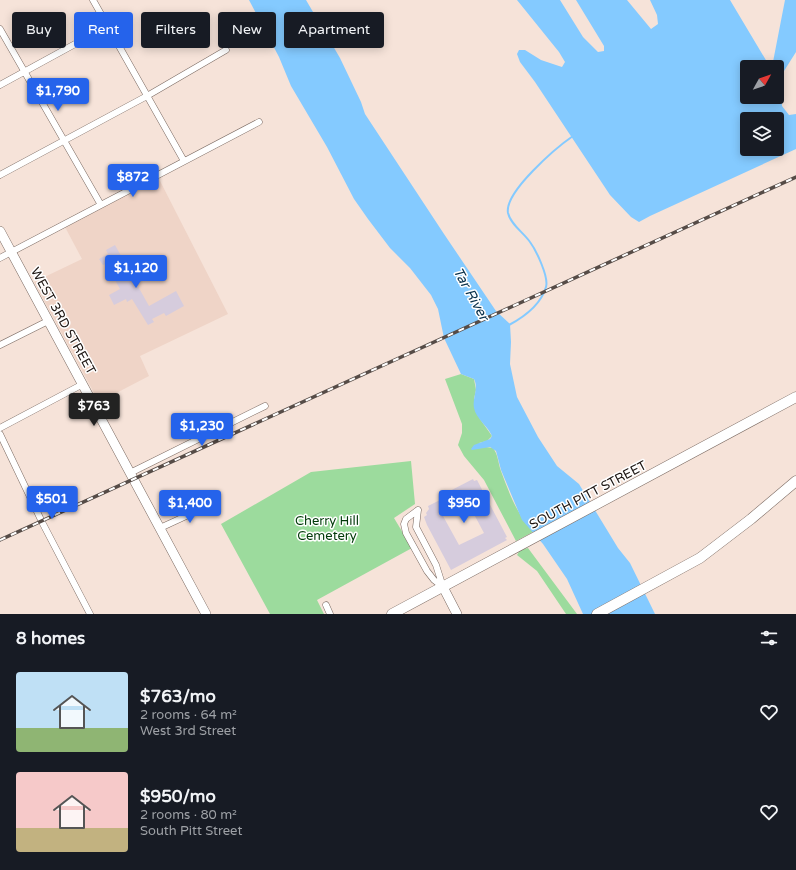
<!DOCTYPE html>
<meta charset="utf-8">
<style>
body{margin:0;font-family:"Varela Round",sans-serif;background:#242831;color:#f1f3f6;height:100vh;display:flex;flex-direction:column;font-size:15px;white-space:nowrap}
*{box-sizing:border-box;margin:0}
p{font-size:13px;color:#9ea1a6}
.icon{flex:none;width:22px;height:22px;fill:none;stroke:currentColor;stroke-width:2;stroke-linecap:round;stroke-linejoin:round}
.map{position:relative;height:614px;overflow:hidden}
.panel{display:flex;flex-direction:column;background:#171b24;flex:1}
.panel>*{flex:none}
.top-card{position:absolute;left:12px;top:12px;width:400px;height:36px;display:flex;gap:8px}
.needle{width:26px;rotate:50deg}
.tools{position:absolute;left:740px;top:60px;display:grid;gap:8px}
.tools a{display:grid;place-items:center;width:44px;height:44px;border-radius:4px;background:#171b24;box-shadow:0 2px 10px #0003;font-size:20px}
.price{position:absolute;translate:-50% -34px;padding:0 9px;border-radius:4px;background:#2563eb;color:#fff;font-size:13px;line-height:26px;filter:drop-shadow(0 1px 2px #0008)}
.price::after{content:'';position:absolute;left:50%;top:24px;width:12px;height:9px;margin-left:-6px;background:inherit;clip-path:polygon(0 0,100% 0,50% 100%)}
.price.current{background:#222;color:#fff}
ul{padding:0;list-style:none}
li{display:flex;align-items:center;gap:12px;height:100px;padding:0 16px}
li span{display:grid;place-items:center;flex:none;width:112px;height:80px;border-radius:4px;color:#555}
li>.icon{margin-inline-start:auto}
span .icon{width:48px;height:48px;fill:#fffc;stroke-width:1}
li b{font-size:17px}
h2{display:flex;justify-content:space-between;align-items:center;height:48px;padding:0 16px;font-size:17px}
.chip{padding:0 14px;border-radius:4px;background:#171b24;box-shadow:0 2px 10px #0003;font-size:14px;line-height:36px}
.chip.current{background:#2563eb;color:#fff}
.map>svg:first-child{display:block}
.built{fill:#efd4c7}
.green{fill:#9cdb9d}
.water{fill:#84caff;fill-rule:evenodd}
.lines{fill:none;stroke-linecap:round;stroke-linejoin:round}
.stream{stroke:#84caff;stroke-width:2}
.building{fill:#d6ccdd;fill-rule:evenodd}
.street-casing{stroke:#7b6a62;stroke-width:7}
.secondary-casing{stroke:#7b6a62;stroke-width:10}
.primary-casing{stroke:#7b6a62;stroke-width:11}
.street{stroke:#fff;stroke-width:6}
.secondary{stroke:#fff;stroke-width:9}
.primary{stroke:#fff;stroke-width:10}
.rail-casing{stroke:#564c47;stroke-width:3.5}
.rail{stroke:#fff;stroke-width:2;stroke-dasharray:6;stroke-linecap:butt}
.labels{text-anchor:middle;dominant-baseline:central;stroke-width:3;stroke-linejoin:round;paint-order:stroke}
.street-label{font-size:13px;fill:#1b1411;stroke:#fff}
.park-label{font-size:13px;fill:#013a09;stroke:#fff}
.water-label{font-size:14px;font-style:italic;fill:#08304a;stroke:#fff}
</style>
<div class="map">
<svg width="796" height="614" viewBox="0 0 796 614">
<rect width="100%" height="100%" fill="#f6e3d9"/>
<path class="built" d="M 158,177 L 228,314 L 140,356 L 149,376 L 99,402 L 34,282 L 82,259 L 65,227 Z"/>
<path class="green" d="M 461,374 L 474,379 L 476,390 L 474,399 L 480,419 L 492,436 L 487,441 L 479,443 L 486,447 L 493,448 C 498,454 498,463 501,471 C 509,493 517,514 533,532 L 516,541 L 484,480 L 464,456 L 458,445 L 462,433 L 462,424 L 445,379 Z
M 411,461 L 415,504 L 394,518 L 412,548 L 317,600 L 324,614 L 270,614 L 221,524 L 311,472 Z
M 528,548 L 577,614 L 566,614 L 537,571 L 517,555 L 520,550 Z"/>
<path class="water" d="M 249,0 L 306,0 L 340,58 L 361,102 L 365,114 L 444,234 L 496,311 L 510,324 L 511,342 L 510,364 L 517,397 L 538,437 L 557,466 L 579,484 L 618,548 L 630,563 L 655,614 L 583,614 L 567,579 L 543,544 L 522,520 L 501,470 L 496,451 L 490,447 L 472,450 L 471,449 L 474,445 L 490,439 L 492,436 C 488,426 476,419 474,408 C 472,398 479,389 474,379 L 461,374 L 444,338 L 438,309 L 431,295 L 410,268 L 390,248 L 368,219 L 354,199 L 327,147 L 291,86 L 279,57 Z
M 517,0 L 560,0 L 583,37 L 598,52 L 604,51 L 604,46 L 576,0 L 627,0 L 651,29 L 658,24 L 657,15 L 650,0 L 730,0 L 770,67 L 747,67 L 747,97 L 777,97 L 777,67 L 772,67 L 785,0 L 796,0 L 796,52 L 784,71 L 781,85 L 782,106 L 789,115 L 796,114 L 796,149 L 650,216 L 639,222 L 631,217 L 610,195 L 535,82 L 520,62 L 517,54 L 519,50 L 525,50 L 541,60 L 562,67 L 565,62 L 559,52 ZM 747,119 L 777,119 L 777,149 L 747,149 Z"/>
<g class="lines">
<path class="stream" d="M 509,325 C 524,317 541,304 546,287 C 549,277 536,250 530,242 C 523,232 511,225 508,213 C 504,192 557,147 573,136"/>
</g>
<path class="building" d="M 115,245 L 149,306 L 176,291 L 184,306 L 166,316 L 164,313 L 152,319 L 154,322 L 148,325 L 132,299 L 127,302 L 126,299 L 114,305 L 109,295 L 120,289 L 106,264 L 103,265 L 99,259 L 108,254 L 106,250 Z
M 473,479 L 474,481 L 477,480 L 507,537 L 505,538 L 507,540 L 451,570 L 427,525 L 424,517 L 427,515 L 426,513 L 429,509 L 428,506 L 442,499 L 440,496 ZM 468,503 L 484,533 L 459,545 L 443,516 Z"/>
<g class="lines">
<defs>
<path id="street" d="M 93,0 L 184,161
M 0,29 L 101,205
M 0,85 L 108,26
M 0,175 L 147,96 L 226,50
M 0,258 L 259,122
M 0,345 L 48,321
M 0,428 L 83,384
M 0,434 L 42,522 L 90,614
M 130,473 L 265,406
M 418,510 L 406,519 L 404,524 L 406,533 L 427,571 L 434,580 L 443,587
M 418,510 L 416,527 L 436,565 L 443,587
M 160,528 L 212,504
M 326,605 L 330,614"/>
<path id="secondary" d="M 0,231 L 206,614
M 443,587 L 457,614"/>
<path id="primary" d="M 392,614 L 796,397
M 597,614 L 700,558 L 751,519 L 796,481"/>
</defs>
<use href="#street" class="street-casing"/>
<use href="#secondary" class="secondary-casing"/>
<use href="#primary" class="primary-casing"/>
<use href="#street" class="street"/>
<use href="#secondary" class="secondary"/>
<use href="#primary" class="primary"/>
<defs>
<path id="rail" d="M 0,540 L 796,177"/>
</defs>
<use href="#rail" class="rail-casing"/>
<use href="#rail" class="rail"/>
</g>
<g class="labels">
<g class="street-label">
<text transform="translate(63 321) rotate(61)">WEST 3RD STREET</text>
<text transform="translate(588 495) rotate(-28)">SOUTH PITT STREET</text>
</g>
<g class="park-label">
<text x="327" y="521">Cherry Hill<tspan x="327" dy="15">Cemetery</tspan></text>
</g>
<g class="water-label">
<text transform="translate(471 294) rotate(61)">Tar River</text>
</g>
</g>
</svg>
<div class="tools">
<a><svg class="needle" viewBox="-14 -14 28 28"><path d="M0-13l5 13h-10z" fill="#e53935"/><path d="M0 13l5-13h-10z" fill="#9ea1a6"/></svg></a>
<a><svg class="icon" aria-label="layers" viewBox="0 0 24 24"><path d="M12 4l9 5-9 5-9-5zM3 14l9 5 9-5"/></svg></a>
</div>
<b class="price" style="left:58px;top:112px">$1,790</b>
<b class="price" style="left:133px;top:198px">$872</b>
<b class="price" style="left:136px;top:289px">$1,120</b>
<b class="price current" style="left:94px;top:427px">$763</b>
<b class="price" style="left:202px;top:447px">$1,230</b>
<b class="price" style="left:52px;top:520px">$501</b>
<b class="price" style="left:190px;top:524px">$1,400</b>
<b class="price" style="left:464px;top:524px">$950</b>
<div class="top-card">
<a class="chip">Buy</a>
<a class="chip current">Rent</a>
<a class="chip">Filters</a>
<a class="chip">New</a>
<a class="chip">Apartment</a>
</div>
</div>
<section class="panel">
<h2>8 homes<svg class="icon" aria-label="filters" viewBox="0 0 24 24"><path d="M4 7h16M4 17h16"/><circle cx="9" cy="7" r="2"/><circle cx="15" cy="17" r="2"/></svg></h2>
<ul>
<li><span style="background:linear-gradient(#bfe0f5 70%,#8fb573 0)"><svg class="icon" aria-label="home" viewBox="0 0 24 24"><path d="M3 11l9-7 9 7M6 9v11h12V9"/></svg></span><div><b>$763/mo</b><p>2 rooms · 64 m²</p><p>West 3rd Street</p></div><svg class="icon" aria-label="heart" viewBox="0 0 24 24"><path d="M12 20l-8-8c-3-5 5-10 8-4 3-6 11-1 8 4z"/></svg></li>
<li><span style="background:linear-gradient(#f6c9c9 70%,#c2b280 0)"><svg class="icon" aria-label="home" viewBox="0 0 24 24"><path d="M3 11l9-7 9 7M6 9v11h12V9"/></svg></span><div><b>$950/mo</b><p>2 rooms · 80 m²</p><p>South Pitt Street</p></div><svg class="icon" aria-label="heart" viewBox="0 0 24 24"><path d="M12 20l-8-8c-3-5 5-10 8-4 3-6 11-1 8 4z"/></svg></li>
</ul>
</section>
